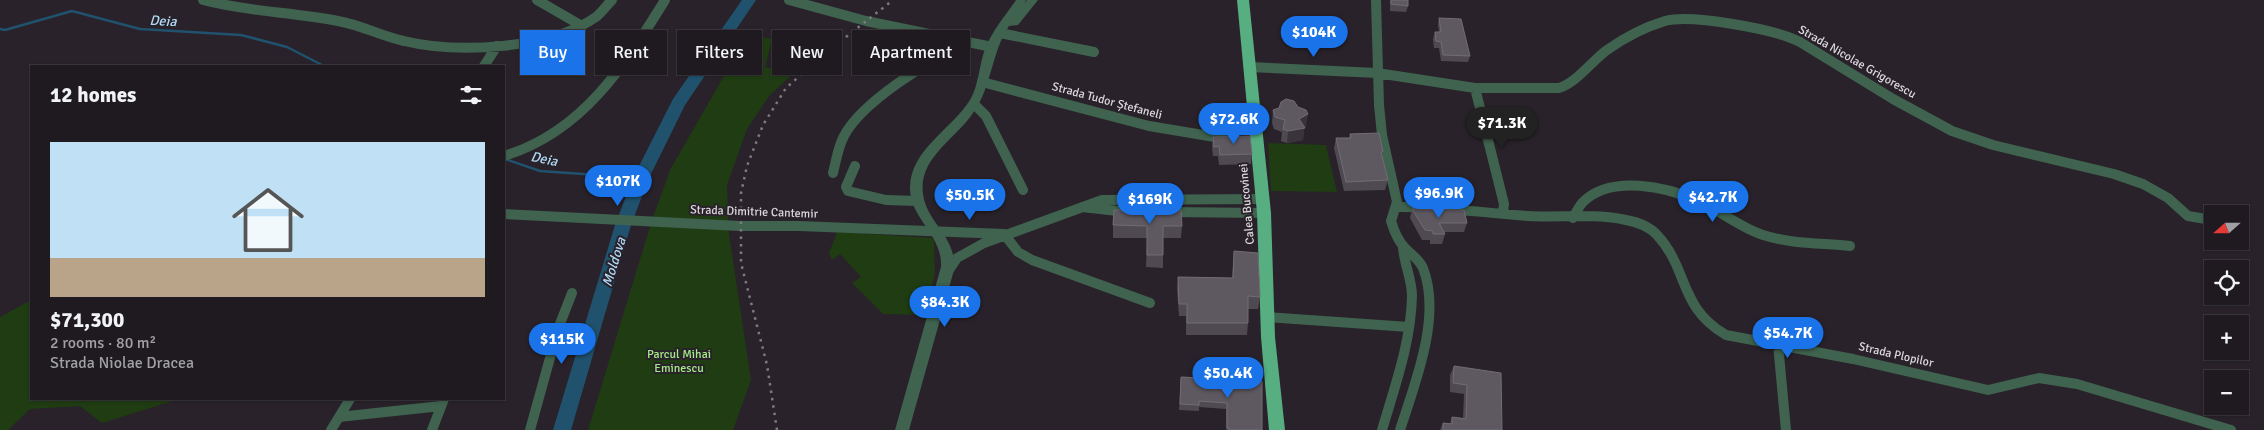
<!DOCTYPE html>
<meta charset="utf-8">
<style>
body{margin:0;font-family:Signika,sans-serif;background:#2c272d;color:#f1f3f6;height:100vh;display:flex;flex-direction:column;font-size:19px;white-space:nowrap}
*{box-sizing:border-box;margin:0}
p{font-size:16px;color:#a1a1a5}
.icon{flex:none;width:28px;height:28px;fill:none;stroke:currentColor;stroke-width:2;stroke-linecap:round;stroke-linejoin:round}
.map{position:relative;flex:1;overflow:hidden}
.panel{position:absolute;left:30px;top:65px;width:475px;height:335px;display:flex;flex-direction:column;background:#1f1a20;border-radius:0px;box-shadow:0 1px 4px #0004,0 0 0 1px #3c383e}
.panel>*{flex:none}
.hud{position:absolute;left:520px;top:30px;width:475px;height:45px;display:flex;gap:10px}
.needle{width:32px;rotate:249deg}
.tools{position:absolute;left:2204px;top:205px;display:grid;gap:10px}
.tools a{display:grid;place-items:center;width:45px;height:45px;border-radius:0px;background:#1f1a20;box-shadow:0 1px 4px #0004,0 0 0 1px #3c383e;font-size:25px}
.price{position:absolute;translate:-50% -42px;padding:0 11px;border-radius:18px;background:#1a73e8;color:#fff;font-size:16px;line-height:32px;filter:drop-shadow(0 1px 2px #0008)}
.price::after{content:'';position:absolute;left:50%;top:30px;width:15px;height:11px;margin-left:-8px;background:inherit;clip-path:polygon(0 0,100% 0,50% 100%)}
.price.current{background:#222;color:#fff}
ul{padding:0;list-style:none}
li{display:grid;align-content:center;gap:10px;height:265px;padding:0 20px}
li span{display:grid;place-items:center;height:155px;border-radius:0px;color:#555}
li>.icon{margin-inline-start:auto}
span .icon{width:90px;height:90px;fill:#fffc;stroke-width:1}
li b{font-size:21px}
h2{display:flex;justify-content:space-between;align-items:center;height:60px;padding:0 20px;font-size:21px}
.tag{padding:0 18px;border-radius:0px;background:#1f1a20;box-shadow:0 1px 4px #0004,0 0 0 1px #3c383e;font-size:18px;line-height:45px}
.tag.current{background:#1a73e8;color:#fff}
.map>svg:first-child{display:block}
.green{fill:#1f3c13}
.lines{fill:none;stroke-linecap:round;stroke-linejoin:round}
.stream{stroke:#20526e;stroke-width:2.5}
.river{fill:#20526e;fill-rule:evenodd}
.minor{stroke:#3f634f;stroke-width:10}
.tertiary{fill:#3f634f;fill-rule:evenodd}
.trunk{fill:#56ae81;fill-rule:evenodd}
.rail{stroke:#7f7980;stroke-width:2.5;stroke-dasharray:2.5 5;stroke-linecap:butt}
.wall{fill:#4f4a52}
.shaded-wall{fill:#39333c}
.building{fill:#5e5961;stroke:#726d75}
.labels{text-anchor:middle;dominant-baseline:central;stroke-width:4;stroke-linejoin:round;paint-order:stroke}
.street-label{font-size:12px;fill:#dcd8dd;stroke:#29222a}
.park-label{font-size:12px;fill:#a3ea88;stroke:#29222a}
.water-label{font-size:14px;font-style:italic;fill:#afd9f5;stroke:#29222a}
</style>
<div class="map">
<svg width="2264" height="430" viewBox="0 0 2264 430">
<rect width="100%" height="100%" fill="#29222a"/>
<path class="green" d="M 748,34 L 772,39 L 765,67 L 794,73 L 770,95 L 747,129 L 727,185 L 729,234 L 751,380 L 733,430 L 588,430 L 652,220 L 670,170 Z
M 1268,143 L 1326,145 L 1337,192 L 1271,191 Z
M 837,232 L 932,238 L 934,241 L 935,274 L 924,315 L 883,314 L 852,283 L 861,277 L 840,254 L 832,260 L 829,253 Z
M 31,300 L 31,399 L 179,399 L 102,423 L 80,406 L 30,409 L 8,430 L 0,430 L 0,317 Z"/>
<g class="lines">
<path class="stream" d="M 0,29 L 5,30 L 72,11 L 140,29 L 241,35 L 287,47 L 324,66
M 505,159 L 540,171 L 641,178"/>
<path class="river" d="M 742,0 L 756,0 L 685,105 L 649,178 L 631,225 L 571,430 L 553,430 L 615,225 L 633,178 L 673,99 Z"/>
<path class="minor" d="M 203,0 C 248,12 293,12 338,21 C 361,25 381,36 404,41 C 458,54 550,49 596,17 C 602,12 607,5 612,0
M 537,0 L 582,26
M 789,0 L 866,21 L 992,47
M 1376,0 L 1379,105 L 1382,135 L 1397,202 L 1391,221 C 1394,231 1398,241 1405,248 C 1412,255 1419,259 1423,268 C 1442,317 1415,383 1400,430
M 1000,33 L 1094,52
M 484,66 L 497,46
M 1249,67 L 1377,73 L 1475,88 L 1559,88 C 1576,83 1592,61 1607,50 C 1624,38 1645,27 1665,21 C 1691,14 1775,29 1800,42 L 1893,99 L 1952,131 L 1993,145 L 2114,174 L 2143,184 L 2168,198 L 2188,216 L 2212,220
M 982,82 L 1149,126 L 1227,139
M 1475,88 L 1504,204 L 1503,213
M 974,104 L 986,116 L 1023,190
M 504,156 C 583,132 624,66 665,0
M 855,166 L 846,187 L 848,191 L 886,200 L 917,201
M 833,173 C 836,161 838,147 844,136 C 862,101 930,61 965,42
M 1082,207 L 1127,212
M 1396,207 C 1440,206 1484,213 1528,216 C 1560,218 1595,213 1626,220 C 1637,222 1649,226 1657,235 C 1689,269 1678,307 1726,335 L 1853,359 L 1988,390 L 2039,378 L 2077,384 L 2231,430
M 1169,212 L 1264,213
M 504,214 L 740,226 L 799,226 L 1004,234
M 1573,218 C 1576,213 1579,206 1583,202 C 1611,174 1667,187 1699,201 C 1721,211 1740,228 1763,235 C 1791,244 1821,243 1850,246
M 1004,234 L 1018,252 L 1032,260 L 1150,303
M 947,273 L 957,258 L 984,243 L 1102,200 L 1263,199
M 1267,317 L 1409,327
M 1778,344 L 1786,430
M 339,417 L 441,406
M 331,430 L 350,399
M 432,430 L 444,399
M 530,430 L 558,329 L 572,293
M 1382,430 C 1395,386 1411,342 1412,296 C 1412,279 1404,264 1403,247"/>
<path class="tertiary" d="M 1016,0 L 1026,0 L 1024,3 L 1027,0 L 1038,0 L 1018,25 L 1009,26 C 991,53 992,87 973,113 C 955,140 918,158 923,194 C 927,224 957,236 954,270 L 909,430 L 895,430 L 941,267 C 943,235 909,218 910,187 C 911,149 952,129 970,100 C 979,85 979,65 985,49 C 992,31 1005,16 1016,0 Z"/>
<path class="trunk" d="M 1237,0 L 1249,0 L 1271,213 L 1275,337 L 1285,430 L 1269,430 L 1261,337 L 1257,213 Z"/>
<path class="rail" d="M 777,430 L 767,365 L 741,263 L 741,193 L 747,166 L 763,125 L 786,88 L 828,51 L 893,0"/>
</g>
<path class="wall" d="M 1390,0 L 1408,0 L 1408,6 L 1406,12 L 1390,11 Z
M 1439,18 L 1470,56 L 1468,62 L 1441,61 L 1439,48 L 1434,48 L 1433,39 L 1435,32 L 1439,32 L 1438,25 Z
M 1273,110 L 1306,127 L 1304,128 L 1303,140 L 1287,143 L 1281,141 L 1282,132 L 1274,129 L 1272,123 Z
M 1350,134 L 1383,152 L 1382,157 L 1388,180 L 1385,190 L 1344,191 L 1334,148 L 1336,138 L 1349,138 Z
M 1213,137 L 1252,154 L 1251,164 L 1219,165 L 1218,156 L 1213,156 L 1212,147 Z
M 1412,209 L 1467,223 L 1464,232 L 1444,232 L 1445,234 L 1442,244 L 1430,244 L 1430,240 L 1422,240 L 1410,218 Z
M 1113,225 L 1182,226 L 1181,238 L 1163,238 L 1163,268 L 1146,267 L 1147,238 L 1113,238 Z
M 1234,251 L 1260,297 L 1258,309 L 1248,309 L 1248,323 L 1247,335 L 1186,335 L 1186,316 L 1179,316 L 1177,289 L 1178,277 L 1232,278 Z
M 1454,366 L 1502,430 L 1440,430 L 1443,423 L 1450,424 L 1452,417 L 1463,418 L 1464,394 L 1450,392 L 1450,375 Z
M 1181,377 L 1262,381 L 1262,430 L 1226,430 L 1226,409 L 1199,407 L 1199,411 L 1179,410 Z"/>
<path class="shaded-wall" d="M 1308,114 L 1306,127 L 1304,128 L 1303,140 L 1287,143 L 1288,131 L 1299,119 Z"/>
<path class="building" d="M 1391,0 L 1408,0 L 1408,6 L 1391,4 Z
M 1439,18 L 1461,19 L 1470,56 L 1443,55 L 1441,42 L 1436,41 L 1435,32 L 1441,32 Z
M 1286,99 L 1294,101 L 1298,107 L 1306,110 L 1308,114 L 1299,119 L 1305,128 L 1288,131 L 1283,129 L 1285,120 L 1275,117 L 1273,110 L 1279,108 L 1281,102 Z
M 1379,133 L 1383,152 L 1381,152 L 1388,180 L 1346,182 L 1336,138 L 1351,138 L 1350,134 Z
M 1250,136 L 1252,154 L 1220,155 L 1219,146 L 1214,147 L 1213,137 Z
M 1412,209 L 1464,210 L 1467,223 L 1439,223 L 1445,234 L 1433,234 L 1433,231 L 1425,230 Z
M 1114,210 L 1181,210 L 1182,226 L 1163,226 L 1163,255 L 1147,255 L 1147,226 L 1113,225 Z
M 1234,251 L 1258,253 L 1260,297 L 1248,296 L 1248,323 L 1187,323 L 1187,304 L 1179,304 L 1178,277 L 1233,278 Z
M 1454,366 L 1501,373 L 1502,430 L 1443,430 L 1443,423 L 1452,424 L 1452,417 L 1466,419 L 1467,385 L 1453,383 Z
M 1181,377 L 1262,381 L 1262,430 L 1229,430 L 1229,428 L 1227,428 L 1227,403 L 1199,401 L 1199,405 L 1180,404 Z"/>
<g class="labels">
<g class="street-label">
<text transform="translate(1857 62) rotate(30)">Strada Nicolae Grigorescu</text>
<text transform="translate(1107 101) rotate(15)">Strada Tudor Ștefaneli</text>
<text transform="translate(1247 204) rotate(-95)">Calea Bucovinei</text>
<text transform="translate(754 212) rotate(2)">Strada Dimitrie Cantemir</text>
<text transform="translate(1896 355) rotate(13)">Strada Plopilor</text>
</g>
<g class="park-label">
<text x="679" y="354">Parcul Mihai<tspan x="679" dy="14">Eminescu</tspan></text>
</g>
<g class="water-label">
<text transform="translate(163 21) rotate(3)">Deia</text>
<text transform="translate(544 159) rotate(11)">Deia</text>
<text transform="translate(614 262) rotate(-73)">Moldova</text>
</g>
</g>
</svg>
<div class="tools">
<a><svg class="needle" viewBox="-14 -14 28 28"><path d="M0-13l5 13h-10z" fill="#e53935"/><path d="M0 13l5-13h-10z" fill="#a1a1a5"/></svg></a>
<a><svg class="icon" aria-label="locate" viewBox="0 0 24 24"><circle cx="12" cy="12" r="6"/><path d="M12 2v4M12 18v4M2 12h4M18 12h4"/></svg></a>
<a>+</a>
<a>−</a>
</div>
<b class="price" style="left:1314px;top:58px">$104K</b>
<b class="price" style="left:1234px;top:145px">$72.6K</b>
<b class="price current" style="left:1502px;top:149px">$71.3K</b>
<b class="price" style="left:618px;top:207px">$107K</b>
<b class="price" style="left:1439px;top:219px">$96.9K</b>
<b class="price" style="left:970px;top:221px">$50.5K</b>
<b class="price" style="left:1713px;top:223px">$42.7K</b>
<b class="price" style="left:1150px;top:225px">$169K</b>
<b class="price" style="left:945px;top:328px">$84.3K</b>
<b class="price" style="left:1788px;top:359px">$54.7K</b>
<b class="price" style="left:562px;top:365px">$115K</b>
<b class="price" style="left:1228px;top:399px">$50.4K</b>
<div class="hud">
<a class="tag current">Buy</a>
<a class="tag">Rent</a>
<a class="tag">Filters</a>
<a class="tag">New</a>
<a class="tag">Apartment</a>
</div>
<section class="panel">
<h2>12 homes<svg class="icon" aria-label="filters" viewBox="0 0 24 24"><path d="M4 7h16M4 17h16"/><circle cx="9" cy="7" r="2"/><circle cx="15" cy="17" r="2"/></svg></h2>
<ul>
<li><span style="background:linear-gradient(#bfe0f5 75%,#b9a48a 0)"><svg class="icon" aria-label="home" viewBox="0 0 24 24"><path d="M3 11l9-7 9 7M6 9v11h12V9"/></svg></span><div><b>$71,300</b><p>2 rooms · 80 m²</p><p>Strada Niolae Dracea</p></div></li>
</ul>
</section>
</div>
